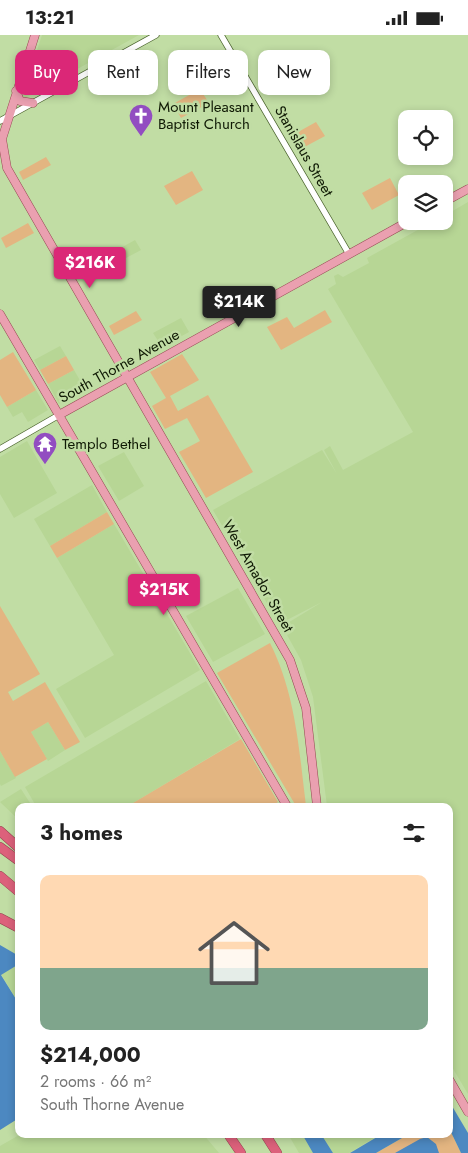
<!DOCTYPE html>
<meta charset="utf-8">
<style>
body{margin:0;font-family:Jost,sans-serif;background:#f6f6f6;color:#222;height:100vh;display:flex;flex-direction:column;font-size:19px;white-space:nowrap}
*{box-sizing:border-box;margin:0}
p{font-size:16px;color:#767676}
.icon{flex:none;width:28px;height:28px;fill:none;stroke:currentColor;stroke-width:2;stroke-linecap:round;stroke-linejoin:round}
.map{position:relative;flex:1;overflow:hidden}
.panel{position:absolute;left:15px;top:768px;width:438px;height:335px;display:flex;flex-direction:column;background:#fff;border-radius:10px;box-shadow:0 2px 8px #0003}
.panel>*{flex:none}
.top-card{position:absolute;left:15px;top:15px;width:439px;height:45px;display:flex;gap:10px}
.fabs{position:absolute;left:398px;top:75px;display:grid;gap:10px}
.fabs a{display:grid;place-items:center;width:55px;height:55px;border-radius:10px;background:#fff;box-shadow:0 2px 8px #0003;font-size:25px}
.price{position:absolute;translate:-50% -42px;padding:0 11px;border-radius:5px;background:#db2777;color:#fff;font-size:16px;line-height:32px;filter:drop-shadow(0 1px 2px #0008)}
.price::after{content:'';position:absolute;left:50%;top:30px;width:15px;height:11px;margin-left:-8px;background:inherit;clip-path:polygon(0 0,100% 0,50% 100%)}
.price.current{background:#222;color:#fff}
ul{padding:0;list-style:none}
li{display:grid;align-content:center;gap:10px;height:265px;padding:0 25px}
li span{display:grid;place-items:center;height:155px;border-radius:10px;color:#555}
li>.icon{margin-inline-start:auto}
span .icon{width:90px;height:90px;fill:#fffc;stroke-width:1}
li b{font-size:21px}
h2{display:flex;justify-content:space-between;align-items:center;height:60px;padding:0 25px;font-size:21px}
.chip{padding:0 18px;border-radius:10px;background:#fff;box-shadow:0 2px 8px #0003;font-size:18px;line-height:45px}
.chip.current{background:#db2777;color:#fff}
.status{display:flex;justify-content:space-between;align-items:center;height:35px;padding:0 25px;background:#fff;direction:ltr}
.status svg{height:14px;fill:currentColor}
.map>svg:first-child{display:block}
.built{fill:#b7d695}
.green{fill:#e3b581}
.water{fill:#4c88c1}
.lines{fill:none;stroke-linecap:round;stroke-linejoin:round}
.minor-casing{stroke:#4c642f;stroke-width:7}
.major-casing{stroke:#944851;stroke-width:9}
.highway-casing{stroke:#944851;stroke-width:10}
.minor{stroke:#fff;stroke-width:5.5}
.major{stroke:#eaa0b0;stroke-width:8}
.highway{stroke:#dc617b;stroke-width:9}
.labels{text-anchor:middle;dominant-baseline:central;stroke-width:5;stroke-linejoin:round;paint-order:stroke}
.poi-label{font-size:15px;fill:#0f1904;stroke:#c1dda4;text-anchor:start}
.street-label{font-size:15px;fill:#0f1904;stroke:#c1dda4}
</style>
<div class="status"><b>13:21</b><svg viewBox="0 0 49 12"><path d="M0 12V9h3v3zM5 12V6h3v6zM10 12V3h3v9zM15 12V0h3v12zM26 1h20v11H26zM47 4h2v5h-2z"/></svg></div>
<div class="map">
<svg width="468" height="1118" viewBox="0 0 468 1118">
<rect width="100%" height="100%" fill="#c1dda4"/>
<path class="built" d="M 42,0 L 139,0 L 23,64 L 22,61 Z
M 468,167 L 468,1059 L 449,1027 L 449,771 L 327,771 L 313,662 L 301,625 L 287,600 L 291,598 L 286,589 L 322,567 L 279,589 L 213,475 L 322,415 L 337,439 L 324,415 L 330,411 L 343,435 L 413,397 L 328,254 L 336,249 L 334,241 L 338,239 L 343,242 L 369,228 L 367,223 L 434,186 L 444,186 L 444,181 Z
M 135,205 L 141,215 L 113,230 L 108,220 Z
M 181,283 L 189,297 L 162,312 L 153,298 Z
M 60,311 L 66,321 L 40,335 L 34,325 Z
M 74,335 L 85,354 L 59,369 L 48,349 Z
M 36,355 L 48,375 L 28,387 L 22,377 L 13,382 L 7,372 Z
M 27,406 L 57,458 L 14,483 L 0,459 L 0,422 Z
M 124,417 L 144,451 L 119,466 L 98,431 Z
M 92,450 L 107,477 L 50,511 L 34,484 Z
M 114,489 L 200,635 L 85,703 L 56,654 L 114,620 L 57,523 Z
M 238,553 L 265,599 L 213,627 L 186,581 Z
M 206,646 L 240,704 L 128,771 L 36,771 L 25,752 Z
M 48,687 L 65,715 L 48,726 L 31,697 Z
M 0,716 L 16,743 L 1,751 L 0,749 Z
M 21,754 L 32,771 L 19,771 L 19,785 L 0,767 Z
M 19,929 L 19,969 L 1,939 Z
M 21,1099 L 203,1099 L 219,1118 L 0,1118 L 0,1111 Z
M 288,1099 L 302,1099 L 313,1118 L 299,1118 Z
M 321,1099 L 381,1099 L 349,1118 L 333,1118 Z"/>
<path class="green" d="M 200,54 L 209,68 L 181,83 L 173,69 Z
M 316,87 L 325,101 L 297,116 L 289,102 Z
M 46,122 L 51,130 L 23,145 L 19,137 Z
M 192,136 L 203,155 L 176,170 L 164,151 Z
M 390,143 L 399,160 L 372,175 L 362,158 Z
M 28,188 L 34,198 L 6,213 L 1,203 Z
M 325,275 L 332,287 L 281,315 L 267,292 L 287,282 L 294,293 Z
M 136,276 L 142,285 L 114,300 L 109,291 Z
M 13,317 L 36,355 L 7,372 L 0,360 L 0,325 Z
M 182,319 L 199,345 L 170,361 L 178,376 L 208,360 L 253,437 L 206,463 L 179,417 L 200,406 L 187,383 L 165,394 L 152,371 L 166,363 L 150,337 Z
M 66,321 L 74,335 L 48,349 L 40,335 Z
M 107,477 L 114,489 L 57,523 L 50,511 Z
M 0,571 L 40,639 L 8,657 L 13,666 L 45,647 L 80,707 L 65,715 L 48,687 L 31,697 L 47,724 L 15,742 L 0,716 Z
M 270,608 C 296,660 299,715 306,771 L 296,771 L 217,638 Z
M 241,704 L 278,767 L 271,771 L 128,771 Z
M 449,1093 L 461,1118 L 376,1118 L 409,1099 L 449,1099 Z"/>
<path class="water" d="M 0,910 L 19,921 L 19,929 L 1,940 L 19,969 L 19,1083 L 0,1095 Z
M 449,1066 L 468,1098 L 468,1118 L 461,1118 L 449,1093 Z
M 302,1099 L 321,1099 L 333,1118 L 313,1118 Z
M 382,1099 L 409,1099 L 376,1118 L 350,1118 Z
M 427,1102 L 436,1109 L 439,1118 L 395,1118 L 420,1104 Z"/>
<g class="lines">
<defs>
<path id="minor" d="M 221,0 L 349,219
M 0,86 L 156,0
M 0,414 L 59,380"/>
<path id="major" d="M 35,0 L 2,104 L 7,133 L 290,625 L 306,673 L 317,771
M 16,56 L 20,66 L 33,68
M 444,167 L 468,154
M 0,279 L 287,771
M 59,380 L 409,186
M 449,1044 L 468,1077"/>
<path id="highway" d="M 0,796 L 19,813
M 0,812 L 19,826
M 0,841 L 19,857
M 0,883 L 19,893
M 228,1099 L 241,1118
M 265,1099 L 277,1118"/>
</defs>
<use href="#minor" class="minor-casing"/>
<use href="#major" class="major-casing"/>
<use href="#highway" class="highway-casing"/>
<use href="#minor" class="minor"/>
<use href="#major" class="major"/>
<use href="#highway" class="highway"/>
</g>
<defs>
<symbol id="church-pin" viewBox="-11 -11 22 30"><path d="M0 17L-7.5 6A9.5 9.5 0 1 1 7.5 6Z" fill="#924dc1" stroke="#c1dda4"/><path d="M-1.2-6h2.4v3.5h3.3v2.4h-3.3V6h-2.4V-.1h-3.3v-2.4h3.3Z" fill="#fff"/></symbol>
<symbol id="temple-pin" viewBox="-11 -11 22 30"><path d="M0 17L-7.5 6A9.5 9.5 0 1 1 7.5 6Z" fill="#924dc1" stroke="#c1dda4"/><path d="M0-6L5-2H3V0L6.5 2.5H4V6H1.5V3h-3V6H-4V2.5H-6.5L-3 0V-2H-5Z" fill="#fff"/></symbol>
</defs>
<g fill-rule="evenodd">
<use href="#church-pin" x="127" y="67" width="28" height="38"/>
<use href="#temple-pin" x="31" y="395" width="28" height="38"/>
</g>
<g class="labels">
<g class="poi-label">
<text x="158" y="72">Mount Pleasant<tspan x="158" dy="17">Baptist Church</tspan></text>
<text x="62" y="409">Templo Bethel</text>
</g>
<g class="street-label">
<text transform="translate(304 116) rotate(60)">Stanislaus Street</text>
<text transform="translate(119 331) rotate(-29)">South Thorne Avenue</text>
<text transform="translate(258 541) rotate(60)">West Amador Street</text>
</g>
</g>
</svg>
<div class="fabs">
<a><svg class="icon" aria-label="locate" viewBox="0 0 24 24"><circle cx="12" cy="12" r="6"/><path d="M12 2v4M12 18v4M2 12h4M18 12h4"/></svg></a>
<a><svg class="icon" aria-label="layers" viewBox="0 0 24 24"><path d="M12 4l9 5-9 5-9-5zM3 14l9 5 9-5"/></svg></a>
</div>
<b class="price" style="left:90px;top:254px">$216K</b>
<b class="price current" style="left:239px;top:293px">$214K</b>
<b class="price" style="left:164px;top:581px">$215K</b>
<div class="top-card">
<a class="chip current">Buy</a>
<a class="chip">Rent</a>
<a class="chip">Filters</a>
<a class="chip">New</a>
</div>
<section class="panel">
<h2>3 homes<svg class="icon" aria-label="filters" viewBox="0 0 24 24"><path d="M4 7h16M4 17h16"/><circle cx="9" cy="7" r="2"/><circle cx="15" cy="17" r="2"/></svg></h2>
<ul>
<li><span style="background:linear-gradient(#ffd9b3 60%,#7fa58c 0)"><svg class="icon" aria-label="home" viewBox="0 0 24 24"><path d="M3 11l9-7 9 7M6 9v11h12V9"/></svg></span><div><b>$214,000</b><p>2 rooms · 66 m²</p><p>South Thorne Avenue</p></div></li>
</ul>
</section>
</div>
